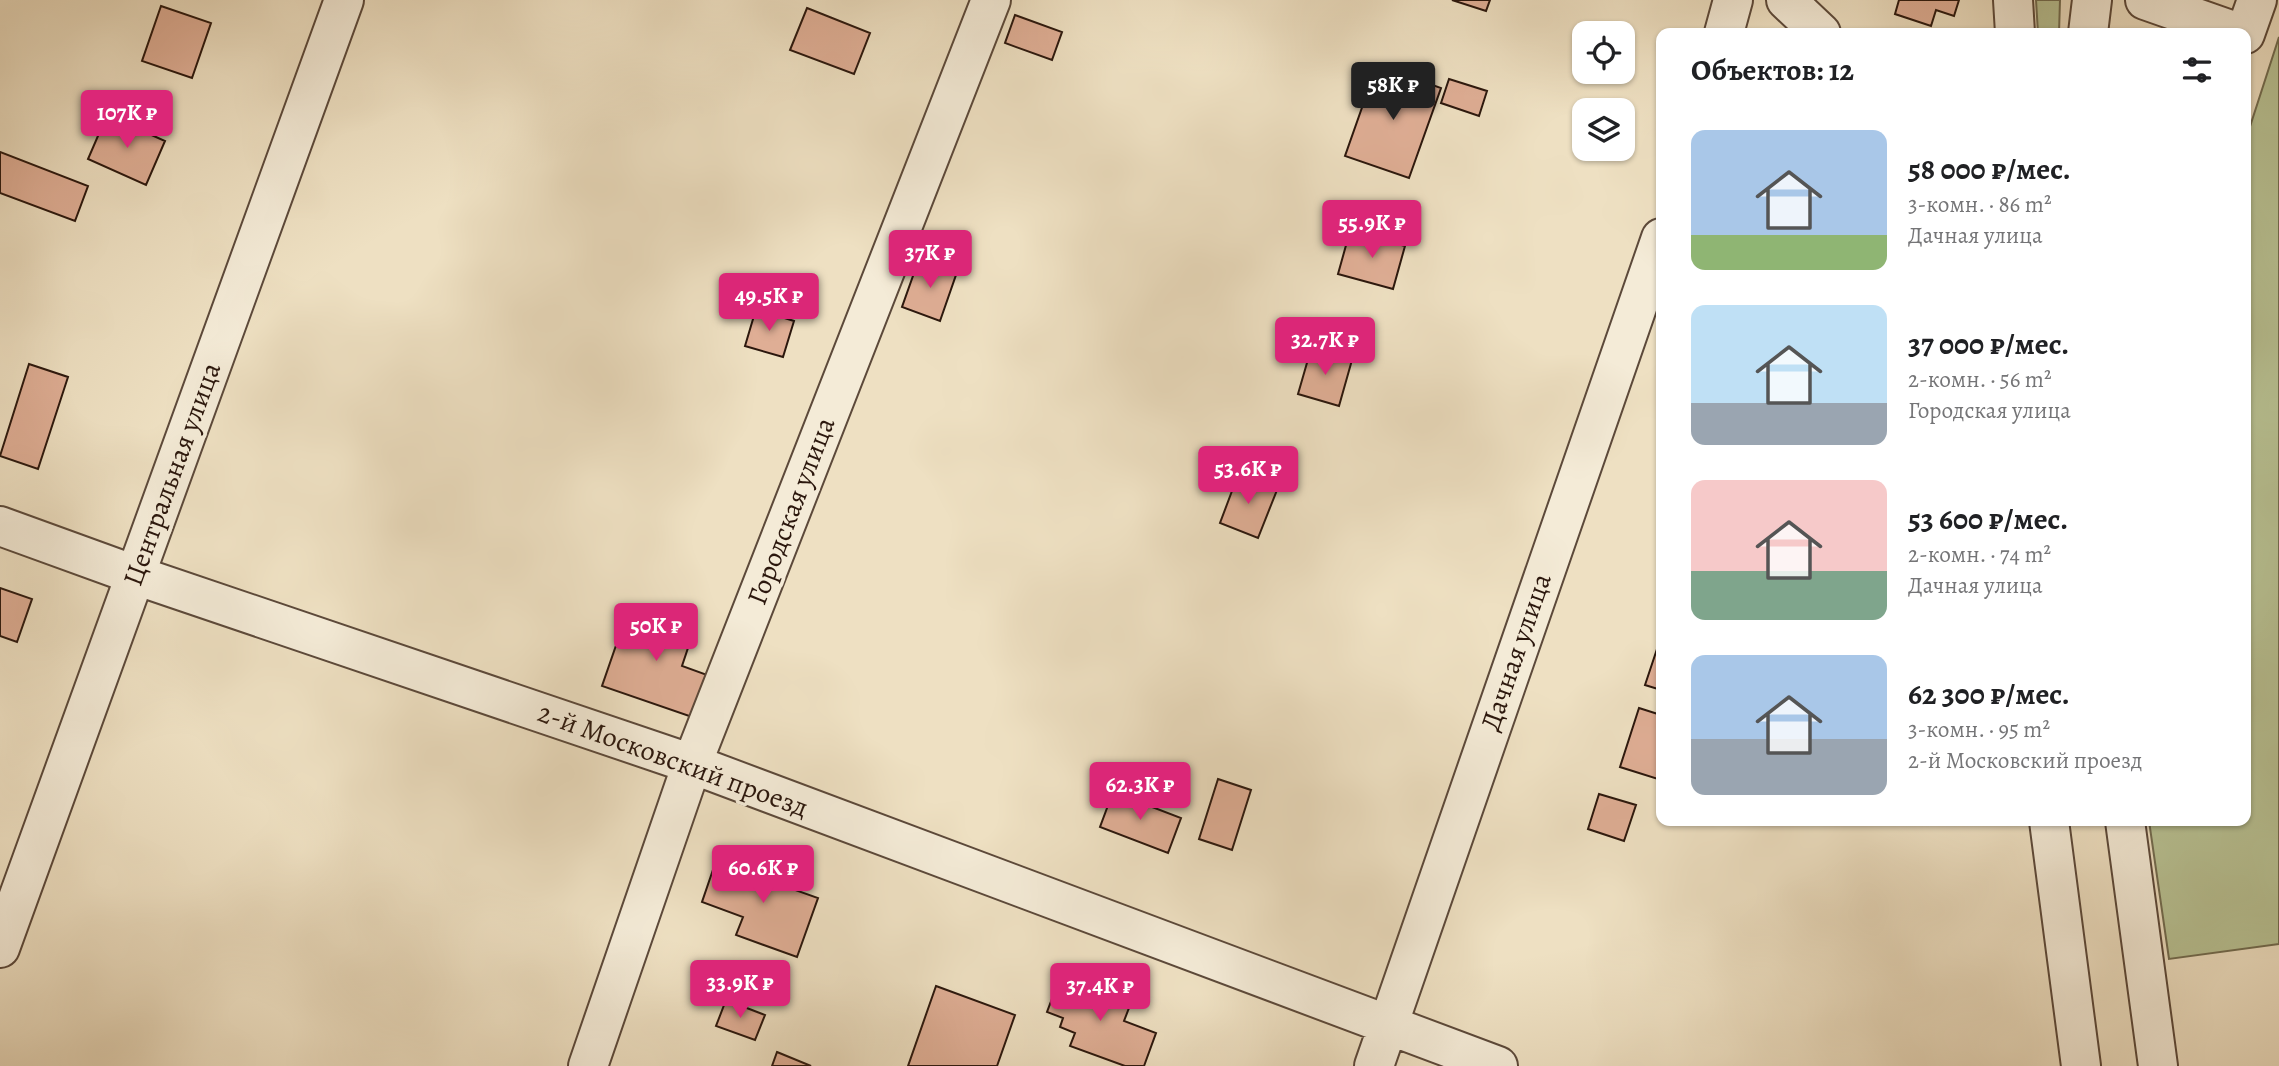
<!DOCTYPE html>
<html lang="ru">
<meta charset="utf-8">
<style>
body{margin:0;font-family:Alegreya,serif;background:#f6f6f6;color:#202124;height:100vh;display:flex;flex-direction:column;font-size:26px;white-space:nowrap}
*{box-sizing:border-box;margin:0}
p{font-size:23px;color:#757577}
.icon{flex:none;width:38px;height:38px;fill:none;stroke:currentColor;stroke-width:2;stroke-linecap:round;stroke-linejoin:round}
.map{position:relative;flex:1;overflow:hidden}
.details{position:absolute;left:1656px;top:28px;width:595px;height:798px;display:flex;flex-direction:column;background:#fff;border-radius:14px;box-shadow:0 2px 5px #0004}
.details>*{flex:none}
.fabs{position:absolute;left:1572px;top:21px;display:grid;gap:14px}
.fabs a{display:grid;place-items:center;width:63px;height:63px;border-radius:14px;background:#fff;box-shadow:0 2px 5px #0004;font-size:35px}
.price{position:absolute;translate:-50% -60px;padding:0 16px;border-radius:7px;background:#db2777;color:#fff;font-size:23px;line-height:46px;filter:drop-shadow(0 2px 4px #0008)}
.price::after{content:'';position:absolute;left:50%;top:42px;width:21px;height:16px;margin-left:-10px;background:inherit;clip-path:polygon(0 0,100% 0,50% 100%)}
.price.selected{background:#222;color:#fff}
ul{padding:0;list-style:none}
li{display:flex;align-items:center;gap:21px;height:175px;padding:0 35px}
li span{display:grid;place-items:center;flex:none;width:196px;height:140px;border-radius:14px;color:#555}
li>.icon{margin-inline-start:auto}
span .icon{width:84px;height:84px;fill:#fffc;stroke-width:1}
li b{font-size:30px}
h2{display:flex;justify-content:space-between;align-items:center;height:84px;padding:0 35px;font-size:30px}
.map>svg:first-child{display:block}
.green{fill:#b8c294;stroke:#726c50;stroke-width:2}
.building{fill:#dfae95;stroke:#2b170d;stroke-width:2}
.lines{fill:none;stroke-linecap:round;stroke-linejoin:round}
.minor-casing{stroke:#5c493a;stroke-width:42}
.minor{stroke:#f4ebd7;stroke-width:38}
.labels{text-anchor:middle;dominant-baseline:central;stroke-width:7;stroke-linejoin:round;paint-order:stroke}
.street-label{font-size:28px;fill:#2b170d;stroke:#f4ebd7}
</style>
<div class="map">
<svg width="2279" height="1066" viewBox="0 0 2279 1066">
<rect width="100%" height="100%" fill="#eee0c2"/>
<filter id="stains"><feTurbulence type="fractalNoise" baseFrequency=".00286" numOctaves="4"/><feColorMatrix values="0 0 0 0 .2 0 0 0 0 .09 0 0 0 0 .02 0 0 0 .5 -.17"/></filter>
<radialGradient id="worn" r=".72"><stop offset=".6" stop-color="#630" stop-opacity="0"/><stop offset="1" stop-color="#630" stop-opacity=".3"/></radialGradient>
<path class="green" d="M 2036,0 L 2060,0 L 2059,33 L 2038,33 Z
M 2279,37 L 2279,944 L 2169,959 L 2149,821 L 2245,821 L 2245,142 Z"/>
<path class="building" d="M 1452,0 L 1490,0 L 1486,11 Z
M 1899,0 L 1959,0 L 1954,16 L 1936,10 L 1931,26 L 1895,14 Z
M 161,6 L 211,23 L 192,78 L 142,61 Z
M 807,8 L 870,33 L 854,74 L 790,50 Z
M 1015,15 L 1062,32 L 1052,60 L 1005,43 Z
M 1377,65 L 1441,88 L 1409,178 L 1345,156 Z
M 1449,79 L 1487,91 L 1479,116 L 1441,103 Z
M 107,115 L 165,141 L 146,185 L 88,159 Z
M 0,152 L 88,186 L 75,221 L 0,193 Z
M 1350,231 L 1405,246 L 1393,289 L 1338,274 Z
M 919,259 L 957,272 L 940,321 L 902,307 Z
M 756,309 L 794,321 L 783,357 L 745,346 Z
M 1311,349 L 1352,360 L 1339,406 L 1298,394 Z
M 29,364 L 68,377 L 38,469 L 0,456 Z
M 1238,475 L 1277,490 L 1258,538 L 1220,523 Z
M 0,588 L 32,599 L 17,642 L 0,636 Z
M 630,605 L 695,627 L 682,666 L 710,676 L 695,718 L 602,686 Z
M 1661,637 L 1661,690 L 1645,685 Z
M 1639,708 L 1661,715 L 1661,780 L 1620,767 Z
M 1218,779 L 1251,790 L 1232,850 L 1199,839 Z
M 1113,792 L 1181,818 L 1168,853 L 1100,827 Z
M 1599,794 L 1636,805 L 1624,841 L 1588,829 Z
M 766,856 L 789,864 L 781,885 L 818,898 L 797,957 L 736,935 L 743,917 L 702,902 L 716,861 L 758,876 Z
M 1061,975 L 1132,1000 L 1124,1021 L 1156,1033 L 1144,1066 L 1125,1066 L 1070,1046 L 1075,1033 L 1060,1027 L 1063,1018 L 1047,1012 Z
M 936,986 L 1015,1015 L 997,1066 L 908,1066 Z
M 726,1000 L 765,1015 L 755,1040 L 716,1026 Z
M 777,1052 L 811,1066 L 772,1066 Z"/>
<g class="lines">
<defs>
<path id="minor" d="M 1786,0 L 1821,33
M 2013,0 L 2015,33
M 2145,0 L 2239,33
M 1724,33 L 1733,0
M 2088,33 L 2092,0
M 2245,34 L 2257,0
M 0,526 L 135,575 L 692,764 L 1498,1066
M 2049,821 L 2081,1066
M 2125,821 L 2158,1066
M 0,948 L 344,0
M 588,1066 L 692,764 L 991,0
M 1374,1066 L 1661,238"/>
</defs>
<use href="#minor" class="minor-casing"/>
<use href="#minor" class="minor"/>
</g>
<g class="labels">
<g class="street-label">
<text transform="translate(172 474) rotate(-70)">Центральная улица</text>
<text transform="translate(791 511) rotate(-69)">Городская улица</text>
<text transform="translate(1516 652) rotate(-71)">Дачная улица</text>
<text transform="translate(673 760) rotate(20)">2-й Московский проезд</text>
</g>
</g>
<rect width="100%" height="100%" filter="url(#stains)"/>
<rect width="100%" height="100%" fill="url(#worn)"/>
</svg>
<div class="fabs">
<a><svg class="icon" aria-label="locate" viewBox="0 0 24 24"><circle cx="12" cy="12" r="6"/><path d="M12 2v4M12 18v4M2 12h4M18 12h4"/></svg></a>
<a><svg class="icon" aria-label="layers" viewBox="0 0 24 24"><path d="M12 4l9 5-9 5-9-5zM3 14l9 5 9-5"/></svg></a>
</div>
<b class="price selected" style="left:1393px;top:122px">58K ₽</b>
<b class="price" style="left:127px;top:150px">107K ₽</b>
<b class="price" style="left:1372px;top:260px">55.9K ₽</b>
<b class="price" style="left:930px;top:290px">37K ₽</b>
<b class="price" style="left:769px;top:333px">49.5K ₽</b>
<b class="price" style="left:1325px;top:377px">32.7K ₽</b>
<b class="price" style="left:1248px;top:506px">53.6K ₽</b>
<b class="price" style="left:656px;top:663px">50K ₽</b>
<b class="price" style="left:1140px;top:822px">62.3K ₽</b>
<b class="price" style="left:763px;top:905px">60.6K ₽</b>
<b class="price" style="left:740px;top:1020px">33.9K ₽</b>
<b class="price" style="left:1100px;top:1023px">37.4K ₽</b>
<section class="details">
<h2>Объектов: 12<svg class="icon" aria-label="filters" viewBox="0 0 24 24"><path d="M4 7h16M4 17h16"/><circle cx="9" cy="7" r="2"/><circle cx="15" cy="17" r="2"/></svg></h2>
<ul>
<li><span style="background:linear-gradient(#a9c7e8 75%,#8fb573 0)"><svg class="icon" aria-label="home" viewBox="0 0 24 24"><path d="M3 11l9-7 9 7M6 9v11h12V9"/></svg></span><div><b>58 000 ₽/мес.</b><p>3-комн. · 86 m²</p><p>Дачная улица</p></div></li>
<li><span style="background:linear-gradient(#bfe0f5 70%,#9aa5b1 0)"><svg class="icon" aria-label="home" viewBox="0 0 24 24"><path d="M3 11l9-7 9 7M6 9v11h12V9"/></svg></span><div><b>37 000 ₽/мес.</b><p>2-комн. · 56 m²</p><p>Городская улица</p></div></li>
<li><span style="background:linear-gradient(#f6c9c9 65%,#7fa58c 0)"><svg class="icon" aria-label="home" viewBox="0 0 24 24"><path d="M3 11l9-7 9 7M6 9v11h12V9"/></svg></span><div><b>53 600 ₽/мес.</b><p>2-комн. · 74 m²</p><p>Дачная улица</p></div></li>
<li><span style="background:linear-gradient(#a9c7e8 60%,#9aa5b1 0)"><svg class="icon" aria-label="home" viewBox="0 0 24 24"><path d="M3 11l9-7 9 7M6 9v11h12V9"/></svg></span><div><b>62 300 ₽/мес.</b><p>3-комн. · 95 m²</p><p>2-й Московский проезд</p></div></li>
</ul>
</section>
</div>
